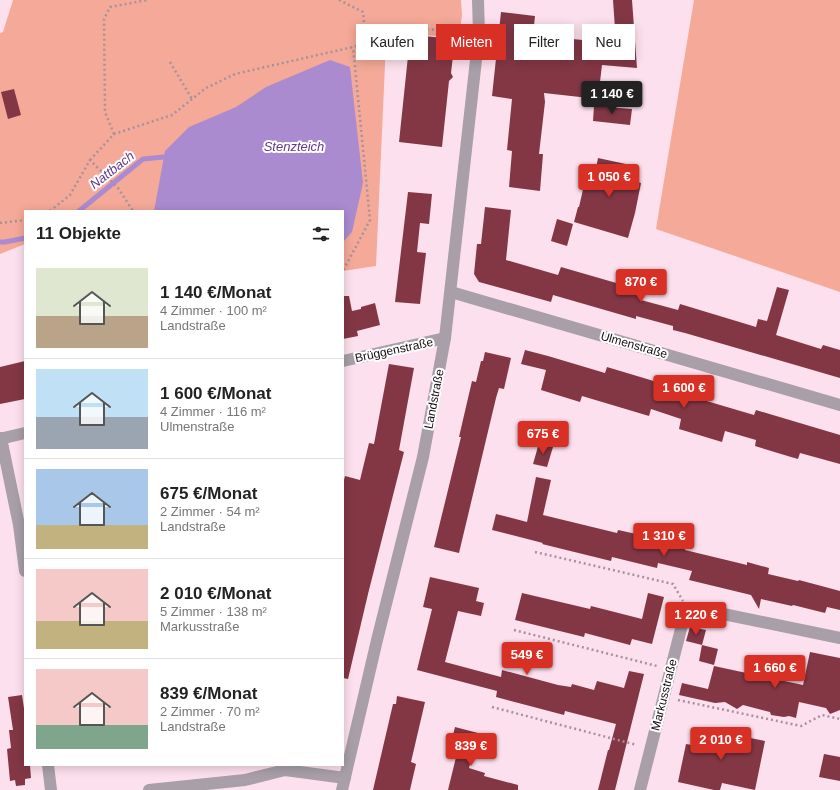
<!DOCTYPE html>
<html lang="de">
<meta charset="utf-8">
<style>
body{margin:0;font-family:Helvetica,sans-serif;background:#f6f6f6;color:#222;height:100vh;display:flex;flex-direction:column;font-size:15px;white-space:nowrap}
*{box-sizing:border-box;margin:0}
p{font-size:13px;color:#767676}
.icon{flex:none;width:22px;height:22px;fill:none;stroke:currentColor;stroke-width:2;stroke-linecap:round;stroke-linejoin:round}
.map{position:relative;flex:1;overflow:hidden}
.sheet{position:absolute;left:24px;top:210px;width:320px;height:556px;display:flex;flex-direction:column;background:#fff;border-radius:0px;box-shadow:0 2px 10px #0003}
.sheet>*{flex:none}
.hud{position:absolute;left:356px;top:24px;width:380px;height:36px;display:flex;gap:8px}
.price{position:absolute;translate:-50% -34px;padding:0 9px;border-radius:4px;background:#d93025;color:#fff;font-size:13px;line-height:26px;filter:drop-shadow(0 1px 2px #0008)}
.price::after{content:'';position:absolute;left:50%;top:24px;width:12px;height:9px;margin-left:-6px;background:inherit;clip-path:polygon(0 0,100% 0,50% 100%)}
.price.current{background:#222;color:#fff}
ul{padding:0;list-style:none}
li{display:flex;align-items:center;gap:12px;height:100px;padding:0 12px}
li+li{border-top:1px solid #e0e0e0}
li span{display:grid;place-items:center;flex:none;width:112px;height:80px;border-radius:0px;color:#555}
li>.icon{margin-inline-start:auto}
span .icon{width:48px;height:48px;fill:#fffc;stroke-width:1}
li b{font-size:17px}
h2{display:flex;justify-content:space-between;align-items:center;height:48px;padding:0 12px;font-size:17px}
.pill{padding:0 14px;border-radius:0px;background:#fff;box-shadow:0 2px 10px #0003;font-size:14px;line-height:36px}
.pill.current{background:#d93025;color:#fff}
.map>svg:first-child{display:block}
.green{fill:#f5a998}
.water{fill:#ab8bd0}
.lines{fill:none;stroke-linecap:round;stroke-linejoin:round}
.stream{stroke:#ab8bd0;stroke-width:5}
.building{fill:#833745}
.path{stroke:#a7919b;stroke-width:2.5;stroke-dasharray:2 3;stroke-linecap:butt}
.minor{stroke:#a89fa8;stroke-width:12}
.tertiary{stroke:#a89fa8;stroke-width:12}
.labels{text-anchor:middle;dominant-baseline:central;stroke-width:4;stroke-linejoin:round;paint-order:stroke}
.street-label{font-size:12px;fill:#160c11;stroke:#fff}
.water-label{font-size:13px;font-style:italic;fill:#64398d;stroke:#fff}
</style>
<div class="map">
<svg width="840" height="790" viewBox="0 0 840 790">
<rect width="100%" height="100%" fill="#fde0ed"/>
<path class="green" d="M 13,0 L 461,0 L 462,15 L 459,38 L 402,33 L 386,42 L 376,266 L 343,271 L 343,211 L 25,211 L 25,244 L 0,254 L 0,33 L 3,32 Z
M 694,0 L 840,0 L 840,292 L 656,229 Z"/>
<path class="water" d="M 330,60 L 350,67 L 363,183 L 352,232 L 343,242 L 343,211 L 154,211 L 165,151 L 189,127 L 236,107 L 266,87 Z"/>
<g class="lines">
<path class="stream" d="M 79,211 L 143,159 L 164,157
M 0,242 L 5,242 L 25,238"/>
</g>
<path class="building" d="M 613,0 L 632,0 L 637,68 L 602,65 L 598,99 L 544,93 L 545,102 L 539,154 L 543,154 L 540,191 L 509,187 L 512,151 L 507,150 L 512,99 L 492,96 L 501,12 L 535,16 L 533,35 L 612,43 L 612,30 L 615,29 Z
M 423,36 L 455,39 L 451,73 L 453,77 L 449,81 L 442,147 L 399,142 L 408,56 L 415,57 L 417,37 L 423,38 Z
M 14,89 L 21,115 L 8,119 L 1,92 Z
M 594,106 L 632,109 L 630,125 L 593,121 Z
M 598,158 L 635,166 L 632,181 L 641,183 L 635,213 L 628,238 L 574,222 L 578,207 L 579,207 L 587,172 L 595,173 Z
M 408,192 L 432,194 L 429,224 L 420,223 L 417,252 L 426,253 L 420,304 L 395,302 Z
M 485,207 L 511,210 L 506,260 L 558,275 L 561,267 L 644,291 L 641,300 L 678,310 L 680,304 L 756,327 L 758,319 L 767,321 L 777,287 L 789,290 L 776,335 L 821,349 L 823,345 L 840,350 L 840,378 L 685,333 L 673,330 L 673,326 L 636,316 L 636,319 L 553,295 L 551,302 L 479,282 L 474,274 L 477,244 L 481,244 Z
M 557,219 L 573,224 L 567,246 L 551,241 Z
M 343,296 L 349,296 L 352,311 L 361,309 L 361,307 L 375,303 L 380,325 L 357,331 L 358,336 L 343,339 Z
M 525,350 L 548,356 L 605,373 L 607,367 L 667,385 L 666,389 L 754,415 L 756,410 L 840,435 L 840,464 L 800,453 L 798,459 L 791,457 L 755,446 L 756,440 L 725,431 L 722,442 L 679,429 L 681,419 L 651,409 L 649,416 L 582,396 L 580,402 L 541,390 L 546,370 L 521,364 Z
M 485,352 L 511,358 L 504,389 L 499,388 L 496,398 L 459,553 L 434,547 L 461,437 L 459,437 L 472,381 L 476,382 L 481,361 L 483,361 Z
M 25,361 L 25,399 L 0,404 L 0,367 Z
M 389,364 L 414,368 L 399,450 L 404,452 L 368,594 L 348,679 L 343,678 L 343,484 L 345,476 L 360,480 L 369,443 L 374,444 Z
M 539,443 L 553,447 L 547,467 L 533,464 Z
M 536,477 L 551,480 L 543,515 L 617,533 L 618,530 L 664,540 L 666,534 L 687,539 L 685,550 L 747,565 L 747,562 L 769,568 L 768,574 L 798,581 L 799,580 L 840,591 L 840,610 L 827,607 L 825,613 L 793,605 L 792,606 L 761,599 L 759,609 L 751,595 L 689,580 L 692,571 L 658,563 L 657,568 L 612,557 L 611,561 L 542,544 L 543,543 L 492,530 L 496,514 L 527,522 Z
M 430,577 L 479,588 L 476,601 L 484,603 L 481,616 L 458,611 L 445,662 L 501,677 L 502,670 L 558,685 L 571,687 L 572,684 L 594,690 L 597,681 L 624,688 L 629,671 L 644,674 L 615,790 L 598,790 L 608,750 L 609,750 L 616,724 L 565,711 L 564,715 L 496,697 L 497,691 L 417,670 L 432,609 L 423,607 Z
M 522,593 L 590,609 L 591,606 L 642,619 L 648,593 L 664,597 L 652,644 L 632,639 L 630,645 L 585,633 L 584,637 L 515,620 Z
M 690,627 L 706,630 L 702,645 L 686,641 Z
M 702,645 L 718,649 L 714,665 L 699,661 Z
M 810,652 L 840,658 L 840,710 L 830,714 L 826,708 L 799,702 L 796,718 L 789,716 L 784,717 L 771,715 L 770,712 L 743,705 L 737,709 L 725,702 L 715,703 L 679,695 L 682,683 L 708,689 L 714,666 L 803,685 Z
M 22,695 L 25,715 L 25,765 L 30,765 L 31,778 L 25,779 L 25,785 L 16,786 L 15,780 L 10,781 L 7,749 L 11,748 L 9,730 L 13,730 L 8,697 Z
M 397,696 L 425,702 L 411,762 L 416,764 L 410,790 L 373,790 L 393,704 L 396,704 Z
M 455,727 L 478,733 L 469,768 L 485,773 L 484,776 L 518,785 L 518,790 L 448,790 L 459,745 L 451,743 Z
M 696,727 L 765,741 L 755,790 L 722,783 L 720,790 L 714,790 L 678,782 L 686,744 L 692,745 Z
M 824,754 L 840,757 L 840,781 L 819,777 Z"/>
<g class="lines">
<path class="path" d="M 339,0 L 363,12 L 366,43
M 170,62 L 192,99
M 114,134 L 105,112 L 104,19 L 110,7 L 147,0
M 90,160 L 114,134 L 172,115 L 206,88 L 235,74 L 353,47 L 410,28 L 465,32
M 50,211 L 70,195 L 90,160 L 118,188 L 133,211
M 0,223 L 25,220
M 343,269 L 344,269 L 370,220 L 353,47
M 535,552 L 673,584 L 683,601
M 514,630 L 657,666
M 678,700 L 801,726 L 822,715 L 840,719
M 492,707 L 637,745"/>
<path class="minor" d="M 451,292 L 840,405
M 343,361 L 445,338
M 1,438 L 19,525 L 25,571
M 0,439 L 25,433
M 48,765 L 51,790
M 149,790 L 245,780 L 285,770 L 345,778
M 640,790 L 684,617 L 699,609 L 840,638"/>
<path class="tertiary" d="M 342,790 L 377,640 L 423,457 L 445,338 L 479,33 L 478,0"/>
</g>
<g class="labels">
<g class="street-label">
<text transform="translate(634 345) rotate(16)">Ulmenstraße</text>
<text transform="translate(394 350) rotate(-12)">Brüggenstraße</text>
<text transform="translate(434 399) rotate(-79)">Landstraße</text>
<text transform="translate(664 695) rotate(-76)">Markusstraße</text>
</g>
<g class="water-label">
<text x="294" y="146">Stenzteich</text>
<text transform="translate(112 170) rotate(-38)">Nattbach</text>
</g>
</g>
</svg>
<b class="price current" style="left:612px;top:115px">1 140 €</b>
<b class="price" style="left:609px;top:198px">1 050 €</b>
<b class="price" style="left:641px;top:303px">870 €</b>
<b class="price" style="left:684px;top:409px">1 600 €</b>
<b class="price" style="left:543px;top:455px">675 €</b>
<b class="price" style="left:664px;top:557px">1 310 €</b>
<b class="price" style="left:696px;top:636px">1 220 €</b>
<b class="price" style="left:527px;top:676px">549 €</b>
<b class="price" style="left:775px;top:689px">1 660 €</b>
<b class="price" style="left:721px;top:761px">2 010 €</b>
<b class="price" style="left:471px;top:767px">839 €</b>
<div class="hud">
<a class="pill">Kaufen</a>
<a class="pill current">Mieten</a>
<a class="pill">Filter</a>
<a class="pill">Neu</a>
</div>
<section class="sheet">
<h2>11 Objekte<svg class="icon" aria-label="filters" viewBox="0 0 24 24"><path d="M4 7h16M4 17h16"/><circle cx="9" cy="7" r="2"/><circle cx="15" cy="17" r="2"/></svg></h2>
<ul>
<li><span style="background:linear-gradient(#dfe7d0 60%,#b9a48a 0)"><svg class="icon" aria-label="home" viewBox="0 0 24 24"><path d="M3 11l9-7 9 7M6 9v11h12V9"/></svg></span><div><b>1 140 €/Monat</b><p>4 Zimmer · 100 m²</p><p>Landstraße</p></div></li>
<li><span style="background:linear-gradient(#bfe0f5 60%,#9aa5b1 0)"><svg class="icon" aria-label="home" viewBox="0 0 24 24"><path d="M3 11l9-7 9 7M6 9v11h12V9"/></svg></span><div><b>1 600 €/Monat</b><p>4 Zimmer · 116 m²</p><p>Ulmenstraße</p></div></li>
<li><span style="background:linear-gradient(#a9c7e8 70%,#c2b280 0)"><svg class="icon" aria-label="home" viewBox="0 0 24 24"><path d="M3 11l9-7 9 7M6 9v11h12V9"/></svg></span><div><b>675 €/Monat</b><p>2 Zimmer · 54 m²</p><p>Landstraße</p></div></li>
<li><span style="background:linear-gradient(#f6c9c9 65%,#c2b280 0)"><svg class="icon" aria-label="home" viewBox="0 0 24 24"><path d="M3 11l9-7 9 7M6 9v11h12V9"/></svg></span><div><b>2 010 €/Monat</b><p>5 Zimmer · 138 m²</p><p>Markusstraße</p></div></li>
<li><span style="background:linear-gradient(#f6c9c9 70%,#7fa58c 0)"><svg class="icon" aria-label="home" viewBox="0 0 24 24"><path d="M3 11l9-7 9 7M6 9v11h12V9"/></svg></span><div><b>839 €/Monat</b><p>2 Zimmer · 70 m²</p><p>Landstraße</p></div></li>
</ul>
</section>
</div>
